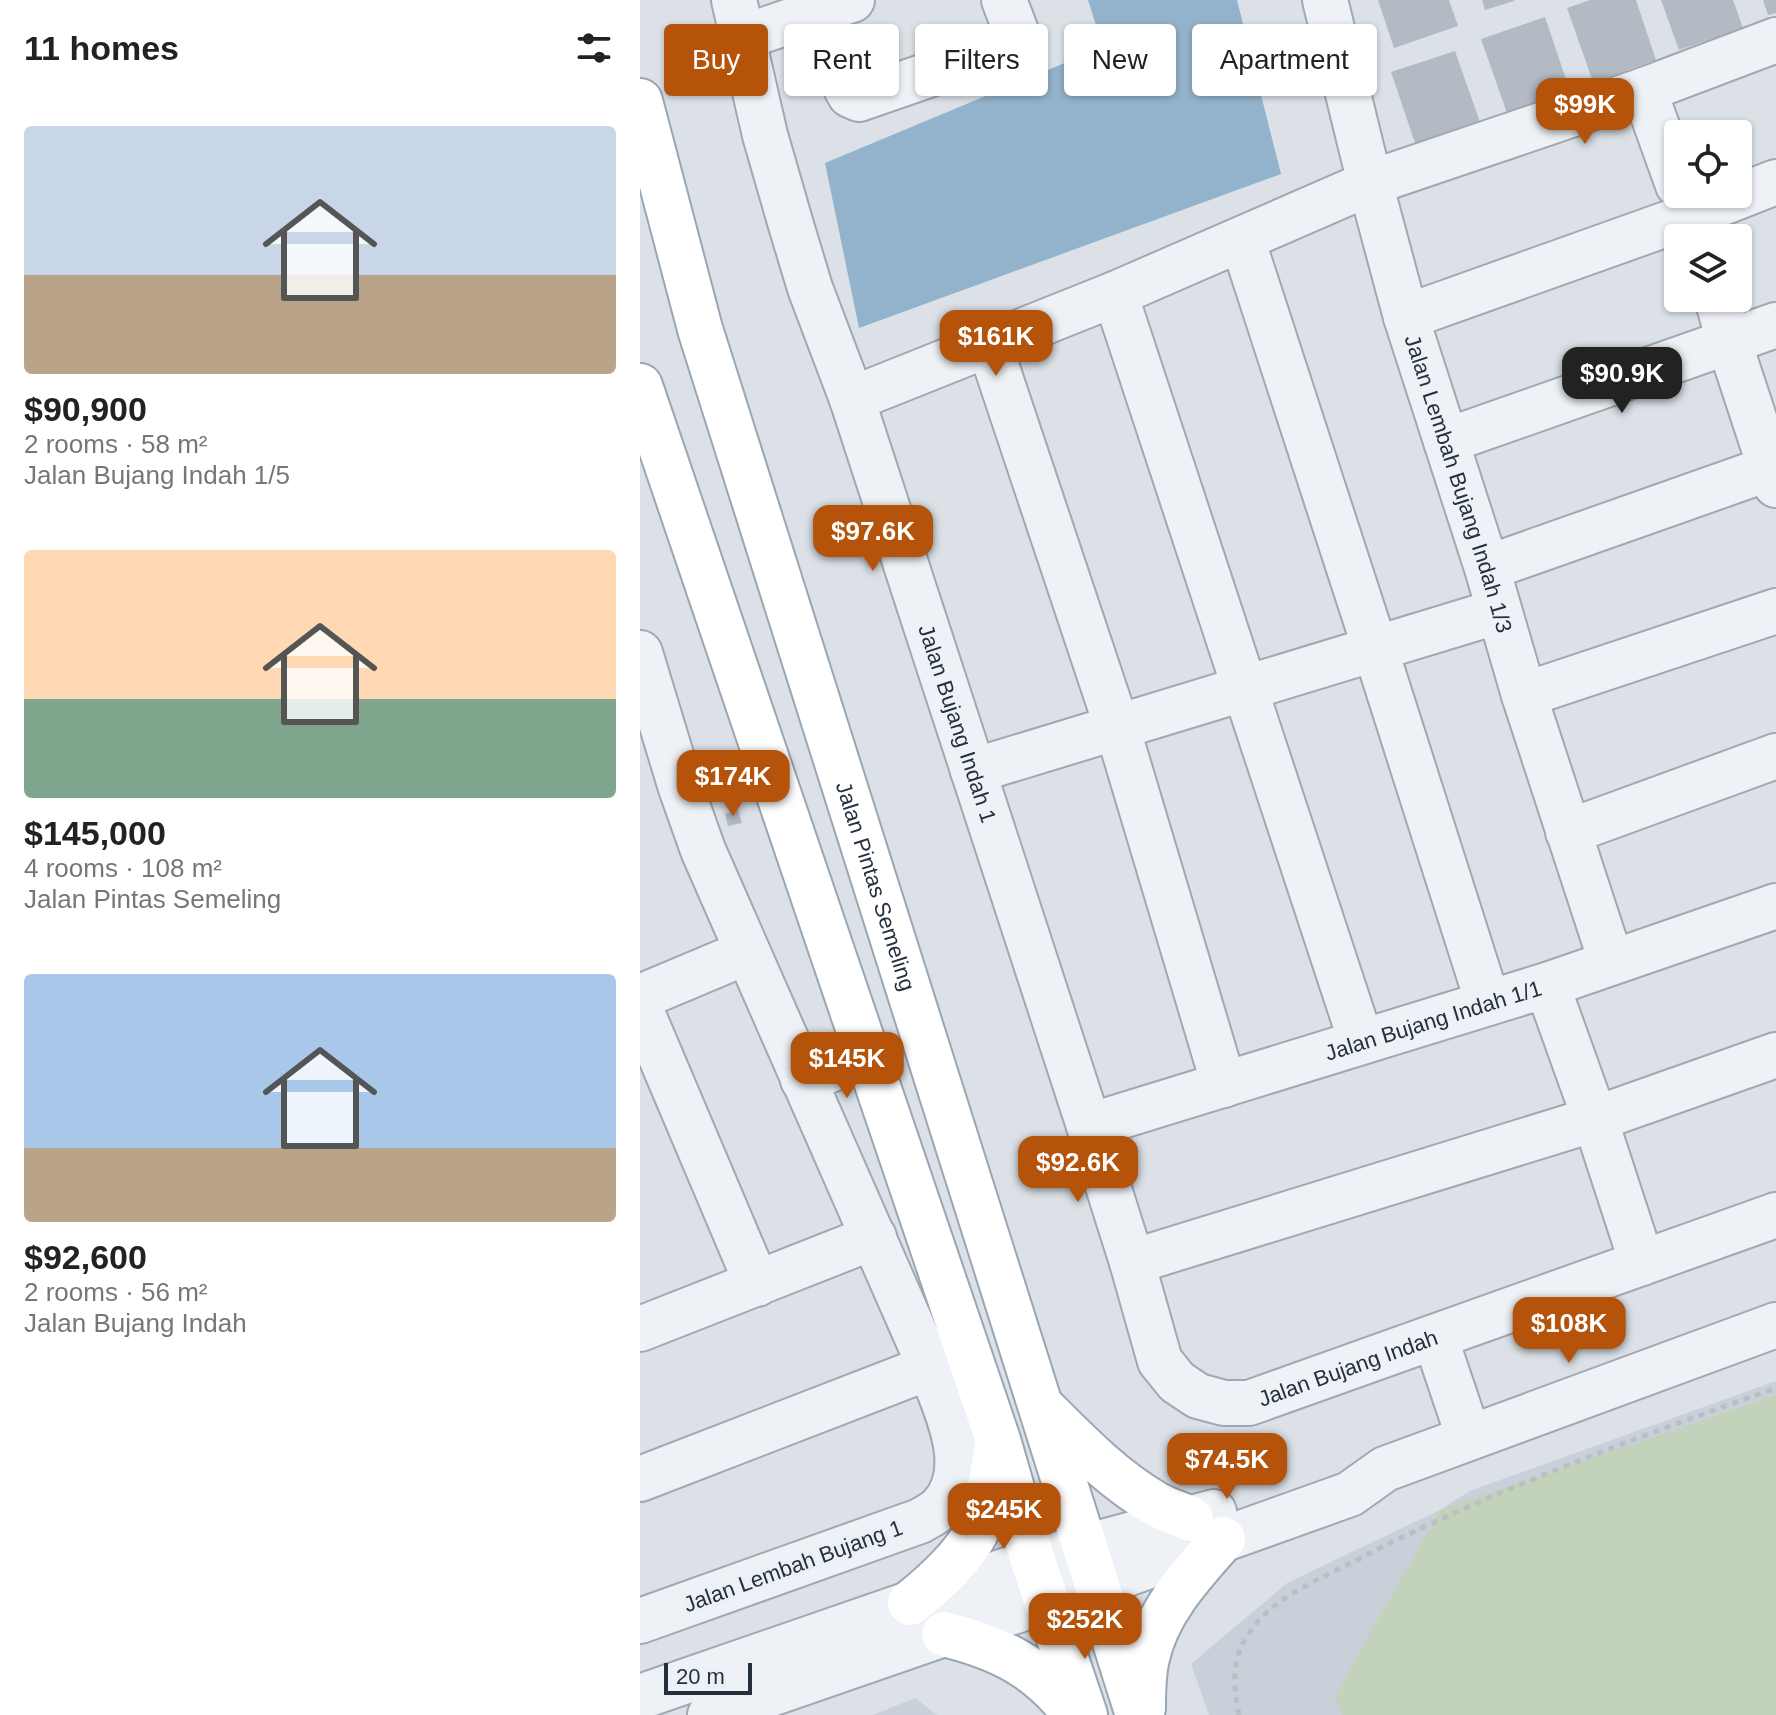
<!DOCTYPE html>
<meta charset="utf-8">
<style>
body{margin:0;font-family:Arial,sans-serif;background:#f2f2f2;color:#222;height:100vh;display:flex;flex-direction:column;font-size:30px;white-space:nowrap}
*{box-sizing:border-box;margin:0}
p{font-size:26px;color:#767676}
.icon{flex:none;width:44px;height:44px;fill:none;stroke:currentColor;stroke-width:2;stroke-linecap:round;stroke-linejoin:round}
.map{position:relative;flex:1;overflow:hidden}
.drawer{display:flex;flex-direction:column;background:#fff;width:640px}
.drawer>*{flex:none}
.guide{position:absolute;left:24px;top:24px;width:760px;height:72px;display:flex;gap:16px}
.controls{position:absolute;left:1024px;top:120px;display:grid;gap:16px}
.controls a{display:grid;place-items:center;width:88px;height:88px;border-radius:8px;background:#fff;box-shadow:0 2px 6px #0004;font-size:40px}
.scale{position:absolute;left:24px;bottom:20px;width:88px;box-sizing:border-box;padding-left:8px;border:4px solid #24303e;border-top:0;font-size:22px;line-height:28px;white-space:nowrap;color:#24303e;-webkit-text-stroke:6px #eaf0f5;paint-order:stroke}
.price{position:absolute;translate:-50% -68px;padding:0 18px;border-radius:16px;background:#b45309;color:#fff;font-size:26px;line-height:52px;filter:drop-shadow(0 2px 4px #0008)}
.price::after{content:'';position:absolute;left:50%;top:48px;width:24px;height:18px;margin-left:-12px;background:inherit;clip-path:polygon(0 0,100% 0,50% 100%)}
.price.selected{background:#222;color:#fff}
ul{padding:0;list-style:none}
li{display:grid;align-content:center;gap:16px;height:424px;padding:0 24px}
li span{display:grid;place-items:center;height:248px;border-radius:8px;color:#555}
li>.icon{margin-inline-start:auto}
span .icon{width:144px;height:144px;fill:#fffc;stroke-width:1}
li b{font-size:34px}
h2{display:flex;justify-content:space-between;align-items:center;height:96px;padding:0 24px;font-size:34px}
.tag{padding:0 28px;border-radius:8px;background:#fff;box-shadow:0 2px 6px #0004;font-size:28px;line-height:72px}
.tag.selected{background:#b45309;color:#fff}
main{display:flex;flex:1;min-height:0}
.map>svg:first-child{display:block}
.built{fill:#c9d0d9}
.green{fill:#c3d2bb}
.water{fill:#92b3cb}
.building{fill:#b2bac4}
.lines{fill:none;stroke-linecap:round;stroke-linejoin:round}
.minor-casing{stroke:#a0a8b1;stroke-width:48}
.major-casing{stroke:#99a6b4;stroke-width:48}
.path{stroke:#b9bfc5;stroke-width:5;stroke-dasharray:6 6;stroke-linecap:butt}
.minor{stroke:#eef1f5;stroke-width:44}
.major{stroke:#fff;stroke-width:44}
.labels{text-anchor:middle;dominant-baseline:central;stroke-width:6;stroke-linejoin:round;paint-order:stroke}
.street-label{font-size:22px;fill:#24303e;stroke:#eaf0f5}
</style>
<main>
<section class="drawer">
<h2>11 homes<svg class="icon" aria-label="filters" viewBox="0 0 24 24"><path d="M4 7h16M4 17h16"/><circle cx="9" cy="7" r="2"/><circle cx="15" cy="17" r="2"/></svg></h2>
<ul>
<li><span style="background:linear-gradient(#c9d6e8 60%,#b9a48a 0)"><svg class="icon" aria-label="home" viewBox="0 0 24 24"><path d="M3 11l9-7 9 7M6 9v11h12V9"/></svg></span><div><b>$90,900</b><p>2 rooms · 58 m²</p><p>Jalan Bujang Indah 1/5</p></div></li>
<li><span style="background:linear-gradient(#ffd9b3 60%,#7fa58c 0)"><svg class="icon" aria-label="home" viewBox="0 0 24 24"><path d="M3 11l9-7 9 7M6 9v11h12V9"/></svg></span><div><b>$145,000</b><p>4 rooms · 108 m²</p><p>Jalan Pintas Semeling</p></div></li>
<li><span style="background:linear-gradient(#a9c7e8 70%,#b9a48a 0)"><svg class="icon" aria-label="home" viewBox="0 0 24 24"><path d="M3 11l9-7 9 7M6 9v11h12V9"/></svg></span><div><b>$92,600</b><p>2 rooms · 56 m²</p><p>Jalan Bujang Indah</p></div></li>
</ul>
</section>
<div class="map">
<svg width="1136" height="1715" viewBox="0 0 1136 1715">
<rect width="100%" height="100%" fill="#dbe1e7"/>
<path class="built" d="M 1136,1381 L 1136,1715 L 569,1715 L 551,1664 L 647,1583 L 800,1510 L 830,1491 Z
M 275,1698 L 297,1715 L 233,1715 Z"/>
<path class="green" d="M 1136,1395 L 1136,1715 L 702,1715 L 695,1695 L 800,1510 Z"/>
<path class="water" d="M 448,0 L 597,0 L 641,174 L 219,328 L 185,163 L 463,47 Z"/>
<path class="building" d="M 738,0 L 809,0 L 818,26 L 754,48 Z
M 842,0 L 874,0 L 874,1 L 845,10 Z
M 950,0 L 996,0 L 1016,60 L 953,82 L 927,8 Z
M 1021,0 L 1093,0 L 1103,28 L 1039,50 Z
M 1123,0 L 1136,0 L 1136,13 L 1128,15 Z
M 905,17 L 930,91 L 867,113 L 841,39 Z
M 815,51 L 841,125 L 776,146 L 751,72 Z
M 98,810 L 102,823 L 88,826 L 85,814 Z"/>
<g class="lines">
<defs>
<g id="minor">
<path id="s1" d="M 94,0 L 125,135 L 151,225 L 170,288 L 212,399 L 449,1126 L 492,1262 L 520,1361 L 537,1382 L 558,1396 L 584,1403 L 609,1403 L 1136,1215"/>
<path id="s2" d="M 685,0 L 730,183 L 766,317 L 847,568 L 884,695 L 971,961"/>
<path d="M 181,11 L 207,90 L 210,95 L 219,99 L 366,48 L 375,40 L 377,34 L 364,0"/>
<path d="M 101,38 L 212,0"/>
<path d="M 1004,90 L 1038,185"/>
<path d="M 602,239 L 735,648 L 848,1003"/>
<path d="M 475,294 L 721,1041"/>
<path d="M 1077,298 L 1089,342 L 1136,485"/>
<path d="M 766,317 L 1049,216 L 1136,182"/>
<path d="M 349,344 L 477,727 L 584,1085"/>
<path d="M 212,399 L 475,294 L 730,183 L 1004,90 L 1136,40"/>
<path d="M 806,441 L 1136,325"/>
<path d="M 847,568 L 1136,466"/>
<path d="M 0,653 L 41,788 L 63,850 L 290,1367 C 305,1408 337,1469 301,1507 C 295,1513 287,1517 280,1521 L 0,1621"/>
<path d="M 884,695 L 1136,611"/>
<path d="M 333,771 L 859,611"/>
<path d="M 928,832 L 1136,756"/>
<path d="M 907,985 L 955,1119 L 1002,1263"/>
<path d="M 0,997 L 107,952"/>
<path d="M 0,1008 L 117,1284"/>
<path d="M 163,1080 L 228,1056"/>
<path id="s3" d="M 449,1126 L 907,985 L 1136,906"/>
<path d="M 492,1262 L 955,1119 L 1136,1055"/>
<path d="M 0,1329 L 234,1237"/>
<path d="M 795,1337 L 829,1438"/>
<path d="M 0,1479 L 290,1367"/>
<path d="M 0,1697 L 393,1561 L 574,1512"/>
<path d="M 70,1715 L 304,1634 L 456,1585 L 710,1494 L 745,1469 L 1136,1325"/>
</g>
<g id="major">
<path id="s4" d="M 0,101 L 60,329 L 498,1715"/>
<path d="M 0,386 L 358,1440 L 393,1561 L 445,1715"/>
<path d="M 405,1410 C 439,1444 474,1480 516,1504 C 527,1510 540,1514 551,1519"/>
<path d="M 270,1603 C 293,1585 326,1555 338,1528 C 349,1502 352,1475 357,1447"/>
<path d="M 304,1634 C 360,1648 400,1667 435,1715"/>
<path d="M 503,1708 C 503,1691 503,1674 507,1658 C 517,1611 552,1574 583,1539"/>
</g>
</defs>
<use href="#minor" class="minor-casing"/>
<use href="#major" class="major-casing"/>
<path class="path" d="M 599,1715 C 593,1684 591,1660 609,1633 C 632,1598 678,1580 713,1562 C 849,1491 993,1439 1136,1388"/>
<use href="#minor" class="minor"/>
<use href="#major" class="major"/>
</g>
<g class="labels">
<g class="street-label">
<text stroke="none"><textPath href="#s2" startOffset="502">Jalan Lembah Bujang Indah 1/3</textPath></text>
<text stroke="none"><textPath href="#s1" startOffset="758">Jalan Bujang Indah 1</textPath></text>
<text stroke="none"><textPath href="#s4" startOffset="820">Jalan Pintas Semeling</textPath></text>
<text stroke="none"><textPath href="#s3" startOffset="360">Jalan Bujang Indah 1/1</textPath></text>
<text stroke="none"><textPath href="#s1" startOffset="1636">Jalan Bujang Indah</textPath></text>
<text transform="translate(153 1566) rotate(-20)">Jalan Lembah Bujang 1</text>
</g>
</g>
</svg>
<div class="controls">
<a><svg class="icon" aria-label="locate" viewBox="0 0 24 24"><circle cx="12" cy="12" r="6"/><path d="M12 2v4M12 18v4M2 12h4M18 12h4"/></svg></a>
<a><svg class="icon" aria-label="layers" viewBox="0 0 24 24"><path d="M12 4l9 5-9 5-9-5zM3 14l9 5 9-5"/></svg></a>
</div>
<div class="scale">20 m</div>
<b class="price" style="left:945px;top:146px">$99K</b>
<b class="price" style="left:356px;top:378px">$161K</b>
<b class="price selected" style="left:982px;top:415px">$90.9K</b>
<b class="price" style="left:233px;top:573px">$97.6K</b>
<b class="price" style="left:93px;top:818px">$174K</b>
<b class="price" style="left:207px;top:1100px">$145K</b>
<b class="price" style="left:438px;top:1204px">$92.6K</b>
<b class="price" style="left:929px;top:1365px">$108K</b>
<b class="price" style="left:587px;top:1501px">$74.5K</b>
<b class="price" style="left:364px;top:1551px">$245K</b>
<b class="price" style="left:445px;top:1661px">$252K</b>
<div class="guide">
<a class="tag selected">Buy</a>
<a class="tag">Rent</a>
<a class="tag">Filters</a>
<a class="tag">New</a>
<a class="tag">Apartment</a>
</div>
</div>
</main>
